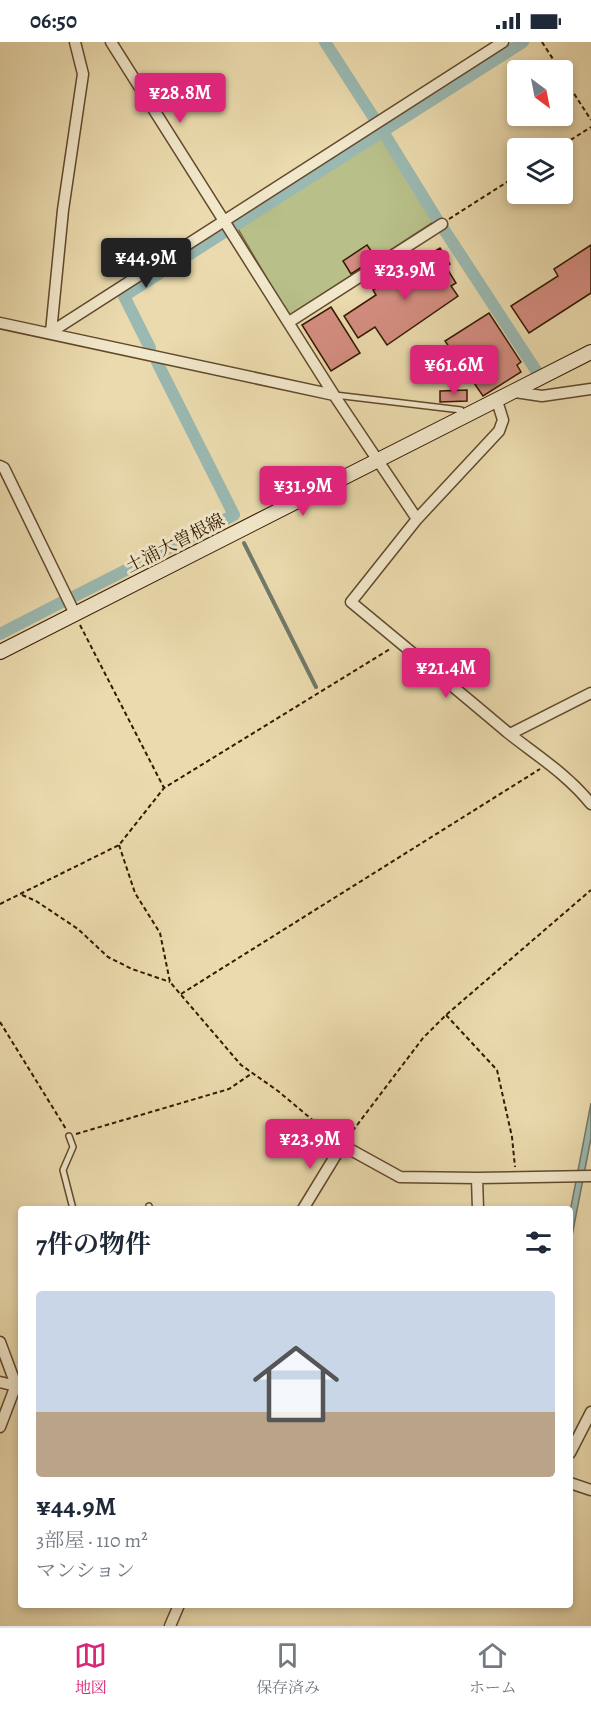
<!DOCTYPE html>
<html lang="ja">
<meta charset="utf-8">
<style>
body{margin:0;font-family:Alegreya,"Noto Serif JP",serif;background:#f2f2f3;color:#1f2937;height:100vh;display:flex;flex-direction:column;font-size:22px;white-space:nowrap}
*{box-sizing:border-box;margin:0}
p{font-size:20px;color:#747a83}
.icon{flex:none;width:33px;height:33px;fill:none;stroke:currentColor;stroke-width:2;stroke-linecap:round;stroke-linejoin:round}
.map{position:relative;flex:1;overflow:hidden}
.sheet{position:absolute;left:18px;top:1164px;width:555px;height:402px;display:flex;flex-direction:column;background:#fff;border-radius:6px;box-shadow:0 3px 9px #0003}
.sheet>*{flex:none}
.needle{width:39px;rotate:148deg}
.controls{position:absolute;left:507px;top:18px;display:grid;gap:12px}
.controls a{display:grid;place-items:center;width:66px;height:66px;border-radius:6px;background:#fff;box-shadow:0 3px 9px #0003;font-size:30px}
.price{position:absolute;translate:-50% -51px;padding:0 14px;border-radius:6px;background:#db2777;color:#fff;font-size:20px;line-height:39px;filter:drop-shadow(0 2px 3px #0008)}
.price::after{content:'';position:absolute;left:50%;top:36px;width:18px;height:14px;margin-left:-9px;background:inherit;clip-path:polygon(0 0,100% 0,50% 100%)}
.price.on{background:#222;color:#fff}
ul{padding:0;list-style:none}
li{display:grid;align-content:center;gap:12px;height:318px;padding:0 18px}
li span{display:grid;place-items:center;height:186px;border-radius:6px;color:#555}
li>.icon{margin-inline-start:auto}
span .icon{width:108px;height:108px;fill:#fffc;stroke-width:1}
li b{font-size:26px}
h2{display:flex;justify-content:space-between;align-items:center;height:72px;padding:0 18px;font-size:26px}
.status{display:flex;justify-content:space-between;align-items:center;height:42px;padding:0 30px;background:#fff;direction:ltr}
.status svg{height:16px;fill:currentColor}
.tab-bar{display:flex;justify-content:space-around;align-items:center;height:84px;border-top:2px solid #e0e1e3;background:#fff;font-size:16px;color:#747a83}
.tab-bar a{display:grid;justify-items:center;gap:3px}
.tab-bar .on{color:#db2777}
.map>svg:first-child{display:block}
.green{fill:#b8bf89;stroke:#766c45;stroke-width:1.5}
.water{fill:#9ab9b2;stroke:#71796b;stroke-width:1.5}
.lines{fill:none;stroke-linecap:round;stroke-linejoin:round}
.stream{stroke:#71796b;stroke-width:4}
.canal{stroke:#9ab9b2;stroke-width:12}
.building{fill:#d48d80;stroke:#341901;stroke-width:1.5}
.lane-casing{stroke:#62492c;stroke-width:8}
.street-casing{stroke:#62492c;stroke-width:13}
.secondary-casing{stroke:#341901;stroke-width:16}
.path{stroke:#341901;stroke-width:2;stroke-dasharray:4.5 3;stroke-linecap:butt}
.lane{stroke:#f1e7ca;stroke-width:5}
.street{stroke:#f1e7ca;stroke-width:10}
.secondary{stroke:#f1e7ca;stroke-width:14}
.labels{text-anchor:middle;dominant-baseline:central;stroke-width:6;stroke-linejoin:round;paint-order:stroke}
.street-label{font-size:18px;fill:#341901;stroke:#f1e7ca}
</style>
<div class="status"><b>06:50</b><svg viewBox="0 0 49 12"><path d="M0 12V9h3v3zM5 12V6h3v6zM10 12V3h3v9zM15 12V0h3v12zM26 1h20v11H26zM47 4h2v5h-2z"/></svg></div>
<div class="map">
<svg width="591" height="1584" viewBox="0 0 591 1584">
<rect width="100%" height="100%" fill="#eadaad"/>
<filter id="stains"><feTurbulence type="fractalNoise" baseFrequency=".00333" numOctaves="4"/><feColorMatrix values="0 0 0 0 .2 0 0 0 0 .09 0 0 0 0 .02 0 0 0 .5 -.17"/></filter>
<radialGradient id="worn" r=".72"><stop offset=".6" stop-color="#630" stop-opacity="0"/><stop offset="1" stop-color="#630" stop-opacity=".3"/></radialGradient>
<path class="green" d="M 381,94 L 435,179 L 289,274 L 238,187 Z"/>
<path class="water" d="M 591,1061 L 591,1096 L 570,1204 L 570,1170 Z"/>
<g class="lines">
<path class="stream" d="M 244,501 L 316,645"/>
<path class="canal" d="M 325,0 L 374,76
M 382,88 L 438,179
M 443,186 L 537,330
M 150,306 L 124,254 L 523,0
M 71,556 L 234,473 L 157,320
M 0,592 L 62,560"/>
</g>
<path class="building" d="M 367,203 L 376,216 L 351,232 L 343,219 Z
M 591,203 L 591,251 L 529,291 L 511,264 L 558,234 L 554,227 Z
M 440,206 L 450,222 L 446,225 L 456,241 L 451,244 L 458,254 L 387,303 L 375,285 L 358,296 L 344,274 L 376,253 L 373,248 L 403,229 L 406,235 L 433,217 L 430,212 Z
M 331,265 L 360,311 L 331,329 L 302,283 Z
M 489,271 L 521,320 L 517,323 L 521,330 L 483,354 L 445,299 Z
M 467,348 L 467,359 L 440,360 L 440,349 Z"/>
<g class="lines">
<defs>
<path id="lane" d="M 335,353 L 461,368
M 69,1094 L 73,1105 L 63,1128 L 73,1167
M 149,1164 L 150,1167"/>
<path id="street" d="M 111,0 L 334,353 L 417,477
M 289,280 L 442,182
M 0,281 L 334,353
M 51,290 L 503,0
M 51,290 L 63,168 L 83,32 L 75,0
M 515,350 L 542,354 L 591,347
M 497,359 L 503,378 L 499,389 L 417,477 L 351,560 C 403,603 455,646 507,690 C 536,713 567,732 591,762
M 0,424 L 4,426 L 75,572
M 510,692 L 591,651
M 477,1136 L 478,1167
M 303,1167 L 342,1103 L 400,1135 L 477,1136 L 591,1134
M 0,1300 L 16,1343
M 0,1340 L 20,1345
M 0,1385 L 16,1343 L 21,1338
M 570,1411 L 591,1370
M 570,1441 L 591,1448
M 170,1584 L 179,1563"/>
<path id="secondary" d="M 0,610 L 591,310"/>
</defs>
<use href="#lane" class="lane-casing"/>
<use href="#street" class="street-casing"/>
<use href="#secondary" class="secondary-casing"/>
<path class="path" d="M 542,0 L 560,28
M 562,33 L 591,78
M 558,106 L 591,85
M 449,177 L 518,133
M 80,583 L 164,746
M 119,803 L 135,851 L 160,891 L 170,940 L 241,1023 L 278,1049 L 334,1096
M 22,853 L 36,859 L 78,887 L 108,915 L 132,927 L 170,940
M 0,862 L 119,803 L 164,746 L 390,607
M 181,952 L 540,727
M 446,973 L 497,1028 L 512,1095 L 515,1125
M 0,980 L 66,1087
M 76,1092 L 229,1047 L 251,1032
M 348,1095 L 423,996 L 446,973 L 591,848"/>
<use href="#lane" class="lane"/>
<use href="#street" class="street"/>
<use href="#secondary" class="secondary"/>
</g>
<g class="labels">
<g class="street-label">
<text transform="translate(175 501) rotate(-27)">土浦大曽根線</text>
</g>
</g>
<rect width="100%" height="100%" filter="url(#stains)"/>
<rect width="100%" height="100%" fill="url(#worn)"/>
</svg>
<div class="controls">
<a><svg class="needle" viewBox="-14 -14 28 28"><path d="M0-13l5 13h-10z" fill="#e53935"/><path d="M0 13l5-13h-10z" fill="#747a83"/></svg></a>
<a><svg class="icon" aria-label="layers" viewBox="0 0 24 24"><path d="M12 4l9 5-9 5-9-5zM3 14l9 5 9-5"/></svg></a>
</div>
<b class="price" style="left:180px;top:82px">¥28.8M</b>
<b class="price on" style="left:146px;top:247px">¥44.9M</b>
<b class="price" style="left:405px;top:259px">¥23.9M</b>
<b class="price" style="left:454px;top:354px">¥61.6M</b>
<b class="price" style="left:303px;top:475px">¥31.9M</b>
<b class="price" style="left:446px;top:657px">¥21.4M</b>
<b class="price" style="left:310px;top:1128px">¥23.9M</b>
<section class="sheet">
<h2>7件の物件<svg class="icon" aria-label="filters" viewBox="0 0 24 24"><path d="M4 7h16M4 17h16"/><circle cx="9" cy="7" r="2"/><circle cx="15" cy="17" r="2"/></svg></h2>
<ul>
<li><span style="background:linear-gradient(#c9d6e8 65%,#b9a48a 0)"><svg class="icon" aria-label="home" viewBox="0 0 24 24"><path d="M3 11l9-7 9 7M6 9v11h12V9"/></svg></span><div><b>¥44.9M</b><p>3部屋 · 110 m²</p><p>マンション</p></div></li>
</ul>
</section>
</div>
<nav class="tab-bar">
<a class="on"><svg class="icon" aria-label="map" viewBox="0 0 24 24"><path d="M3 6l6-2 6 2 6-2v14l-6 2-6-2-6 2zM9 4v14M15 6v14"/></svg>地図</a>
<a><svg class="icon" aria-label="saved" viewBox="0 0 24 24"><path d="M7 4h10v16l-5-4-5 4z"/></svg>保存済み</a>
<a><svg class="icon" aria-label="home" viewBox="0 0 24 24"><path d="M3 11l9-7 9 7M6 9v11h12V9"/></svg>ホーム</a>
</nav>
